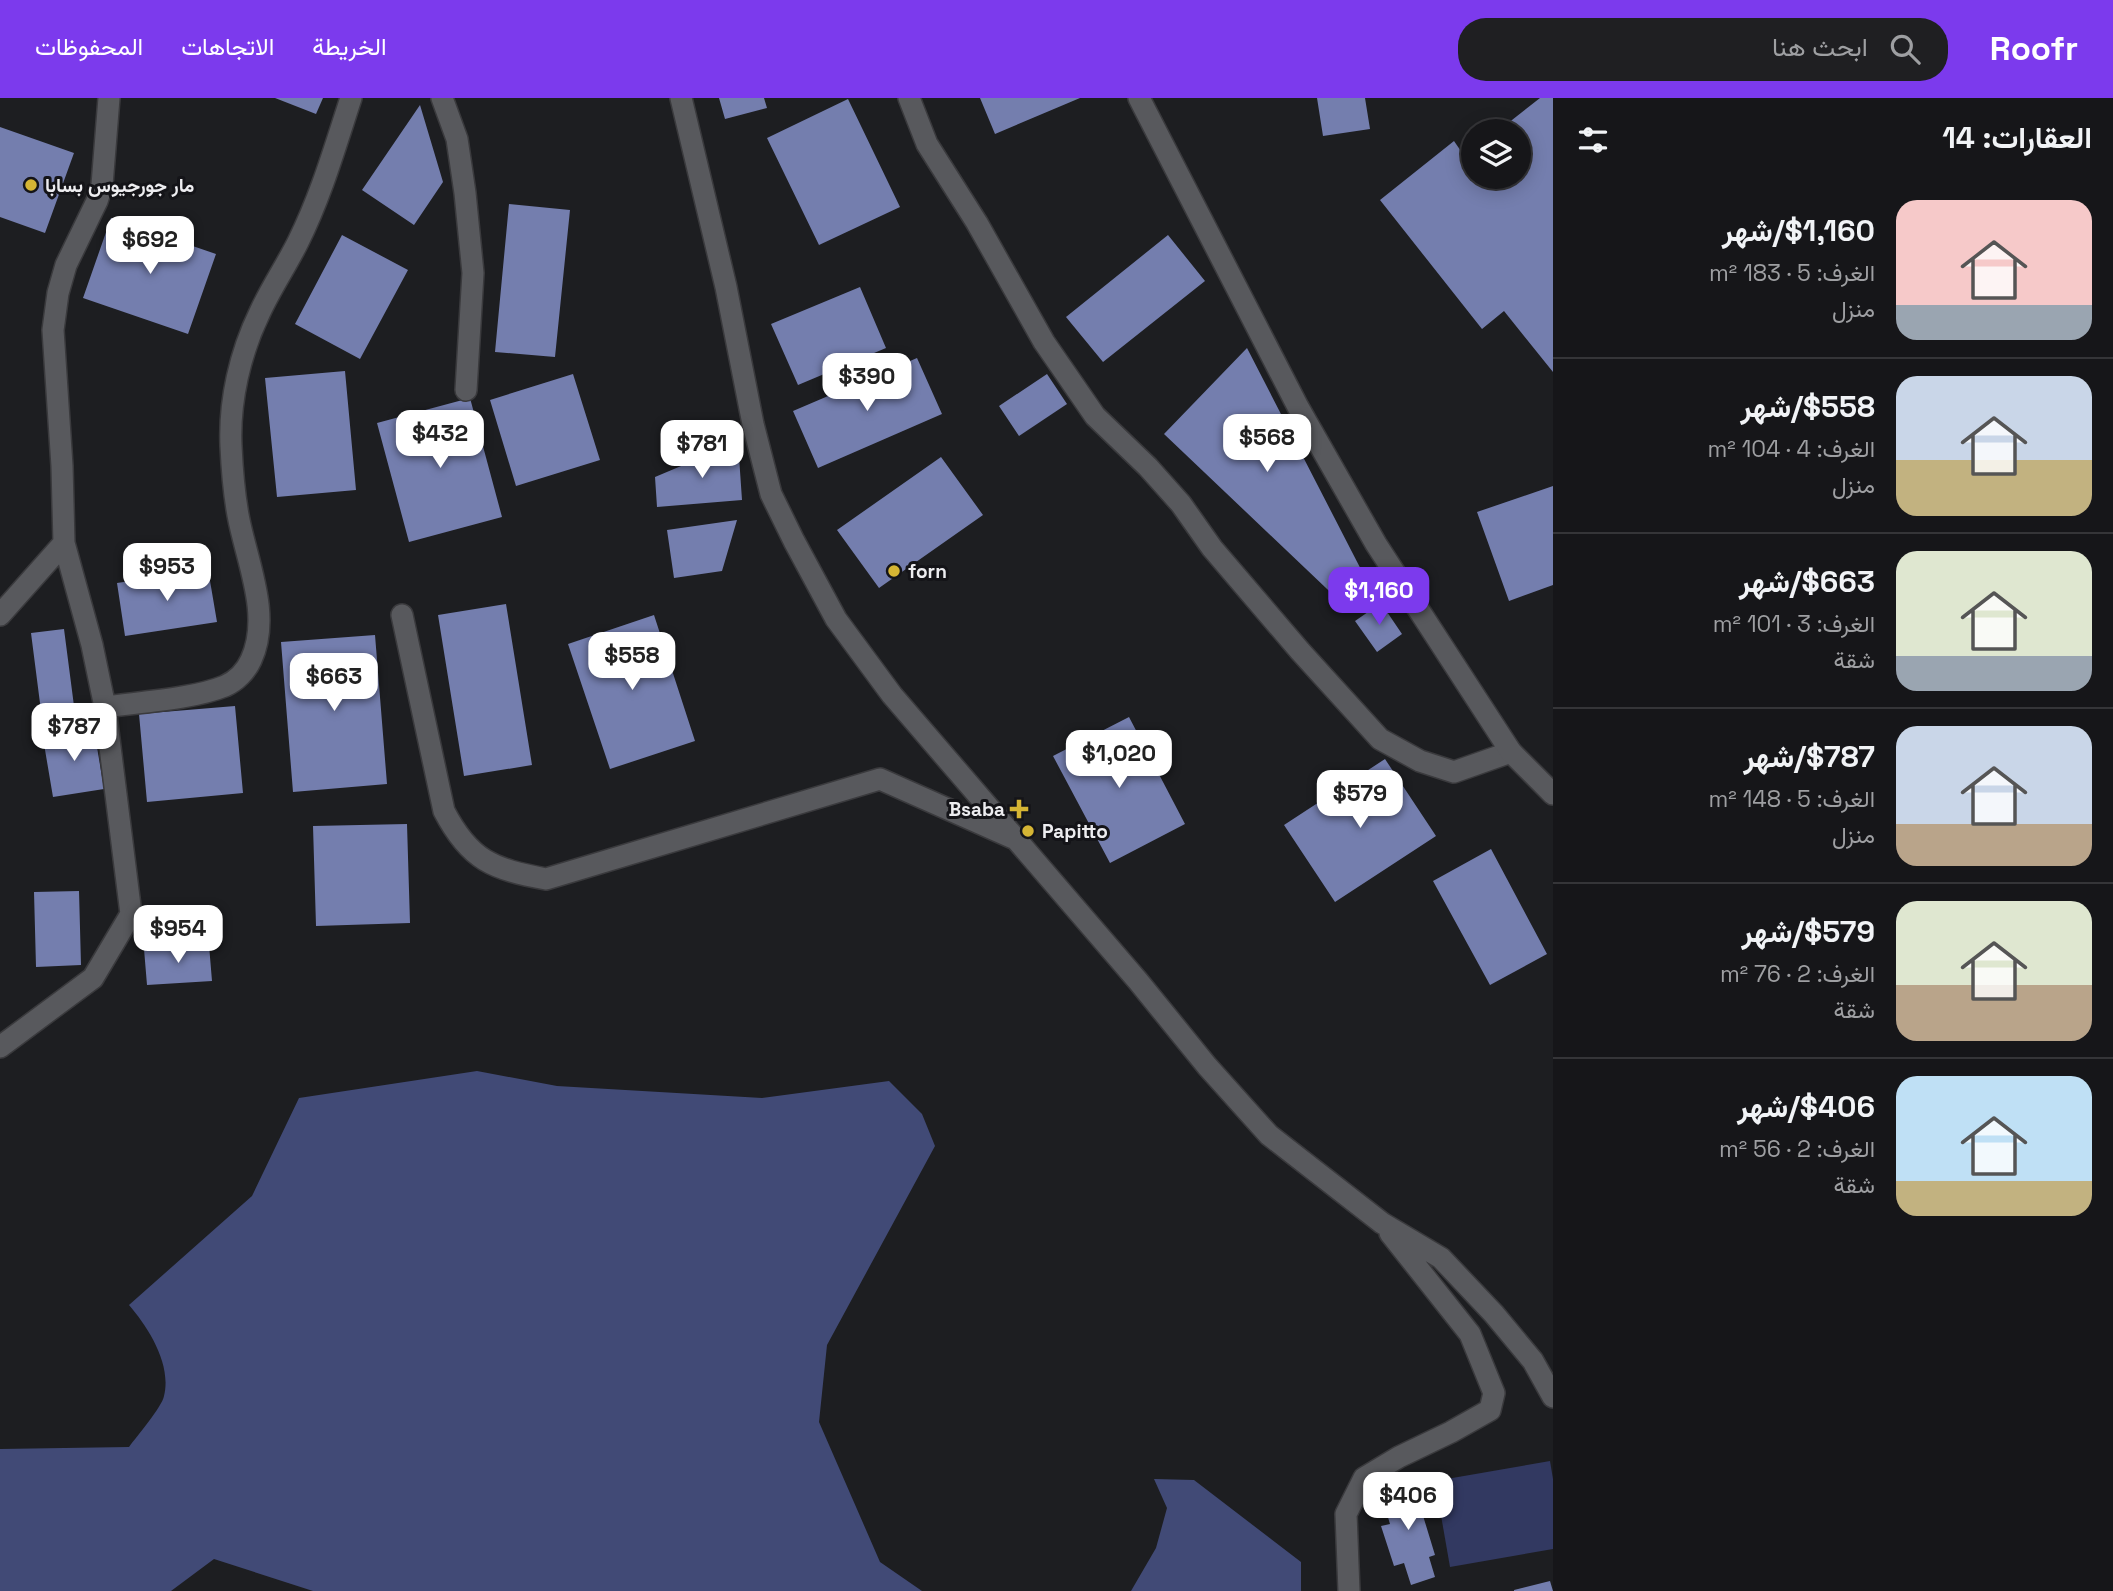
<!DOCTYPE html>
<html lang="ar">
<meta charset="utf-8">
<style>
body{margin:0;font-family:"Space Grotesk",Vazirmatn,sans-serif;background:#1f1f22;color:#f1f3f6;direction:rtl;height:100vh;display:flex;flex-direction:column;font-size:26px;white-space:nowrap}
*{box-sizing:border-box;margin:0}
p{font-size:23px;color:#9e9fa2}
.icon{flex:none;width:38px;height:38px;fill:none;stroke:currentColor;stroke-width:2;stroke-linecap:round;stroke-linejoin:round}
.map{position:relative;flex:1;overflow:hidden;direction:ltr}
.details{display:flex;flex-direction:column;background:#161619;width:560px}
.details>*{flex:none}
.fabs{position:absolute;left:1461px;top:21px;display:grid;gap:14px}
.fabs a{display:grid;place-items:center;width:70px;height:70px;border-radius:50%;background:#161619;box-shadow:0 4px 18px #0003,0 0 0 2px #353538;font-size:35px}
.price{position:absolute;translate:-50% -60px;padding:0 16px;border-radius:14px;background:#fff;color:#222;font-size:23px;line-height:46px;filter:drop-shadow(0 2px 4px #0008)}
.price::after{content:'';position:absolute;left:50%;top:42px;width:21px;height:16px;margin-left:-10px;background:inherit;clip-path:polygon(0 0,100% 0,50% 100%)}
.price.active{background:#7c3aed;color:#fff}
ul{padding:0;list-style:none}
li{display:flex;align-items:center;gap:21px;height:175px;padding:0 21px}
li+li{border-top:2px solid #353538}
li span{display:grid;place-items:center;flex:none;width:196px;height:140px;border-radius:21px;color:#555}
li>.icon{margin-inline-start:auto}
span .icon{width:84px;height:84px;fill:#fffc;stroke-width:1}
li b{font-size:30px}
h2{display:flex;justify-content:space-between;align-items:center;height:84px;padding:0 21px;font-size:30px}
header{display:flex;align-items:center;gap:42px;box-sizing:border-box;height:98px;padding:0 35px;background:#7c3aed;color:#fff}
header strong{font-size:33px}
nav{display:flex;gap:38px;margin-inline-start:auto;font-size:24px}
.search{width:490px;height:63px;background:#1f1f22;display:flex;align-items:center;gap:18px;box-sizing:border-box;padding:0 24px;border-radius:28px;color:#9e9fa2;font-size:26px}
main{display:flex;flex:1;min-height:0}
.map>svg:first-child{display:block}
.green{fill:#323961}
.forest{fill:#414a76}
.building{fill:#747eae}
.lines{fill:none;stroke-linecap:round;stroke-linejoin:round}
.minor-casing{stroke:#3a3a3d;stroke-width:24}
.tertiary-casing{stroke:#3a3a3d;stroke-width:24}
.minor{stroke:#58595d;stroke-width:21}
.tertiary{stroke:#58595d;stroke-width:21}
.poi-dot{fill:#d5b534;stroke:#141418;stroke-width:2.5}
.labels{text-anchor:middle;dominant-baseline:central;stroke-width:6;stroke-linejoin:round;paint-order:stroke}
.poi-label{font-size:19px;font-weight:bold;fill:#ededf0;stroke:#141418;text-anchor:start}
</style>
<header>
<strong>Roofr</strong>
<div class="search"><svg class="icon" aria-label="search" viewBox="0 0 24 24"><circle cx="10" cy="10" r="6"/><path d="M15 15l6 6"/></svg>ابحث هنا</div>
<nav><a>الخريطة</a><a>الاتجاهات</a><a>المحفوظات</a></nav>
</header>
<main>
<section class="details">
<h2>العقارات: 14<svg class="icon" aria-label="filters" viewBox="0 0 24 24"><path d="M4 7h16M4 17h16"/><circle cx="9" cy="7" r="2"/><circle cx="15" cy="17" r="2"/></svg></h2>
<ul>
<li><span style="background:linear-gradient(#f6c9c9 75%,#9aa5b1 0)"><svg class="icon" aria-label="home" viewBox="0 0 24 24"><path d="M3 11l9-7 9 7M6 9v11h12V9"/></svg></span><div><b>$1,160/شهر</b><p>الغرف: 5 · 183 m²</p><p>منزل</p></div></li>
<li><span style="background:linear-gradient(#c9d6e8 60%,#c2b280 0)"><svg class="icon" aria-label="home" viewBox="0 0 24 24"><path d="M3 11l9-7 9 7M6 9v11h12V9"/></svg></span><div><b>$558/شهر</b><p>الغرف: 4 · 104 m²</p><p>منزل</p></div></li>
<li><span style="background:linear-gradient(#dfe7d0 75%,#9aa5b1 0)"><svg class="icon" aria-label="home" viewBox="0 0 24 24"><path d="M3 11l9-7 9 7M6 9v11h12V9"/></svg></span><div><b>$663/شهر</b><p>الغرف: 3 · 101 m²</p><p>شقة</p></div></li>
<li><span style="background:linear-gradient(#c9d6e8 70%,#b9a48a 0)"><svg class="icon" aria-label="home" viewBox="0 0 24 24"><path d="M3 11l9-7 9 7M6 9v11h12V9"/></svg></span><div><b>$787/شهر</b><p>الغرف: 5 · 148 m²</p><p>منزل</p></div></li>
<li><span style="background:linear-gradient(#dfe7d0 60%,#b9a48a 0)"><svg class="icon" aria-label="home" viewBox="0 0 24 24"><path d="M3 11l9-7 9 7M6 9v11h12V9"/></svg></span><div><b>$579/شهر</b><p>الغرف: 2 · 76 m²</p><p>شقة</p></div></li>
<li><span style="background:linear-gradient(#bfe0f5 75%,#c2b280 0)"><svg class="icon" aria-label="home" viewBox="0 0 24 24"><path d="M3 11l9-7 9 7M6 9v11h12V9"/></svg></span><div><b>$406/شهر</b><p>الغرف: 2 · 56 m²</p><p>شقة</p></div></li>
</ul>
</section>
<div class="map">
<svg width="1553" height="1493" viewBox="0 0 1553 1493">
<rect width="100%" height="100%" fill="#1d1e21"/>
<path class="green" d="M 1550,1363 L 1553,1381 L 1553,1451 L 1450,1469 L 1435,1383 Z"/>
<path class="forest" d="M 477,973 L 557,988 L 762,1000 L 889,983 L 922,1016 L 935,1048 L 827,1247 L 819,1324 L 880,1464 L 922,1493 L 313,1493 L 214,1461 L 171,1493 L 0,1493 L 0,1351 L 129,1349 C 137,1338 162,1309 164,1298 C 172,1266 148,1229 129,1207 L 252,1098 L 299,1000 Z
M 1154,1381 L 1194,1382 L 1301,1464 L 1301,1493 L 1131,1493 L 1156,1450 L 1167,1410 Z"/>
<path class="building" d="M 275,0 L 323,0 L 316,16 Z
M 719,0 L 764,0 L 767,10 L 725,21 Z
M 980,0 L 1080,0 L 995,36 Z
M 1317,0 L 1365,0 L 1370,31 L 1323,38 Z
M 1540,0 L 1553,0 L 1553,274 L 1504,213 L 1482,231 L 1380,102 L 1454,43 L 1465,59 L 1474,52 L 1474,79 L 1519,79 L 1519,33 L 1498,33 Z
M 848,1 L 900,109 L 819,147 L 767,40 Z
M 420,7 L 443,84 L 414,127 L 362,92 Z
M 0,29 L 74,55 L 45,135 L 0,119 Z
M 509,106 L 570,112 L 555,259 L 495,254 Z
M 111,120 L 216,156 L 188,236 L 83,200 Z
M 342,137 L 408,172 L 360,261 L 295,226 Z
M 1168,137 L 1205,183 L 1103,264 L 1066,219 Z
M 860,189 L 886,250 L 798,287 L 771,226 Z
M 1247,250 L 1369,487 L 1347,510 L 1164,336 Z
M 917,260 L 942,316 L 818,370 L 793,313 Z
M 345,273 L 356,392 L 277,399 L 265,280 Z
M 573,276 L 600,362 L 516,388 L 490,302 Z
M 1047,276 L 1067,306 L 1019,338 L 999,308 Z
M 470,300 L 502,419 L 409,444 L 377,325 Z
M 738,344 L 742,402 L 657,409 L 655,379 Z
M 941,359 L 983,417 L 879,490 L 837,432 Z
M 1553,388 L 1553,487 L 1509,503 L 1477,414 Z
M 737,422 L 722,473 L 674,480 L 667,432 Z
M 208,471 L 217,524 L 125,538 L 117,485 Z
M 1381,505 L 1402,536 L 1377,554 L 1355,523 Z
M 506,506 L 532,667 L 464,678 L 438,517 Z
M 654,517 L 695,643 L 610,671 L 568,546 Z
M 64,531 L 74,608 L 41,613 L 31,535 Z
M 375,537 L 387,686 L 293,694 L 281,544 Z
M 235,608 L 243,695 L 147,704 L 139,616 Z
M 1129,619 L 1185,726 L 1110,765 L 1053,658 Z
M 94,631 L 104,691 L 53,699 L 43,640 Z
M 1385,661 L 1436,738 L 1335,804 L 1284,727 Z
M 407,726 L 410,825 L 316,828 L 313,728 Z
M 1491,751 L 1547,856 L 1490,887 L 1433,783 Z
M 79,793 L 81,867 L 36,869 L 34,794 Z
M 209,847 L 212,883 L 147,887 L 144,851 Z
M 1410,1375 L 1435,1457 L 1429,1459 L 1435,1479 L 1411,1487 L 1404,1465 L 1394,1468 L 1381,1428 L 1390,1426 L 1384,1406 L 1391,1404 L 1387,1393 L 1398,1390 L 1395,1380 Z
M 1550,1483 L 1553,1493 L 1514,1493 L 1514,1492 Z"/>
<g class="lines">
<defs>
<path id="minor" d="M 442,0 L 457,41 L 465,95 L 473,175 L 466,292
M 681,0 L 726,189 L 753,326 L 771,396 L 794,443 L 836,521 L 892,597 L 1138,883 L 1207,968 L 1269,1037 L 1382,1125 L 1441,1160 L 1494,1216 L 1533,1263 L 1553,1299
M 909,0 L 927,46 L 977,125 L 1044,244 L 1095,318 L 1148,369 L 1181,406 L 1212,450 L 1300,553 L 1380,641 L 1420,663 L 1454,674 L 1511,654
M 0,517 L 64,445
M 402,517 L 444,713 C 470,763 493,771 546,781 L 880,681 L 1013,740
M 105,609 C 141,604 193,601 225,588 C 236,583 246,573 251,562 C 272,517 246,462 238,417 C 234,395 232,370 231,348 C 229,303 240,255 260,214 C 271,190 286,168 298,144 C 321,98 335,49 351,0
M 0,949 L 93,880 L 131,816 L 105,609 L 92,547 L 64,445 L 62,368 L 53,232 L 58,195 L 66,167 L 97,103 L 102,87 L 109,0
M 1349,1493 L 1346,1416 L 1364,1380 L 1399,1359 L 1451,1334 L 1490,1312 L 1494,1295 L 1470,1236 L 1390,1135"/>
<path id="tertiary" d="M 1139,0 L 1298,309 L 1376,446 L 1511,654 L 1553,696"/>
</defs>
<use href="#minor" class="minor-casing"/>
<use href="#tertiary" class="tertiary-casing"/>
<use href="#minor" class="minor"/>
<use href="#tertiary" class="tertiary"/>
</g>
<g class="poi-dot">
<circle cx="31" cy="87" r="7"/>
<circle cx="894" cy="473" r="7"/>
<path d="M1015.5 700.5h7v7h7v7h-7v7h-7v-7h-7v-7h7z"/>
<circle cx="1028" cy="733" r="7"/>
</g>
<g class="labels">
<g class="poi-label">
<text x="45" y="87">مار جورجيوس بسابا</text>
<text x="908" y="473">forn</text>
<text x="1005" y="711" text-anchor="end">Bsaba</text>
<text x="1042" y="733">Papitto</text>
</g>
</g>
</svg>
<div class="fabs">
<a><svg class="icon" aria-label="layers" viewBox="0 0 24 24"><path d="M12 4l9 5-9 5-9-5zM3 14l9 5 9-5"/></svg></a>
</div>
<b class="price" style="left:150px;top:178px">$692</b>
<b class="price" style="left:867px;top:315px">$390</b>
<b class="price" style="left:440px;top:372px">$432</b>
<b class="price" style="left:1267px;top:376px">$568</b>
<b class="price" style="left:702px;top:382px">$781</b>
<b class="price" style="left:167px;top:505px">$953</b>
<b class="price active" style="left:1379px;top:529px">$1,160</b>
<b class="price" style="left:632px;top:594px">$558</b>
<b class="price" style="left:334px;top:615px">$663</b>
<b class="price" style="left:74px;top:665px">$787</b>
<b class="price" style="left:1119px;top:692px">$1,020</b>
<b class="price" style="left:1360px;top:732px">$579</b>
<b class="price" style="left:178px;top:867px">$954</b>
<b class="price" style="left:1408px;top:1434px">$406</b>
</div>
</main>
